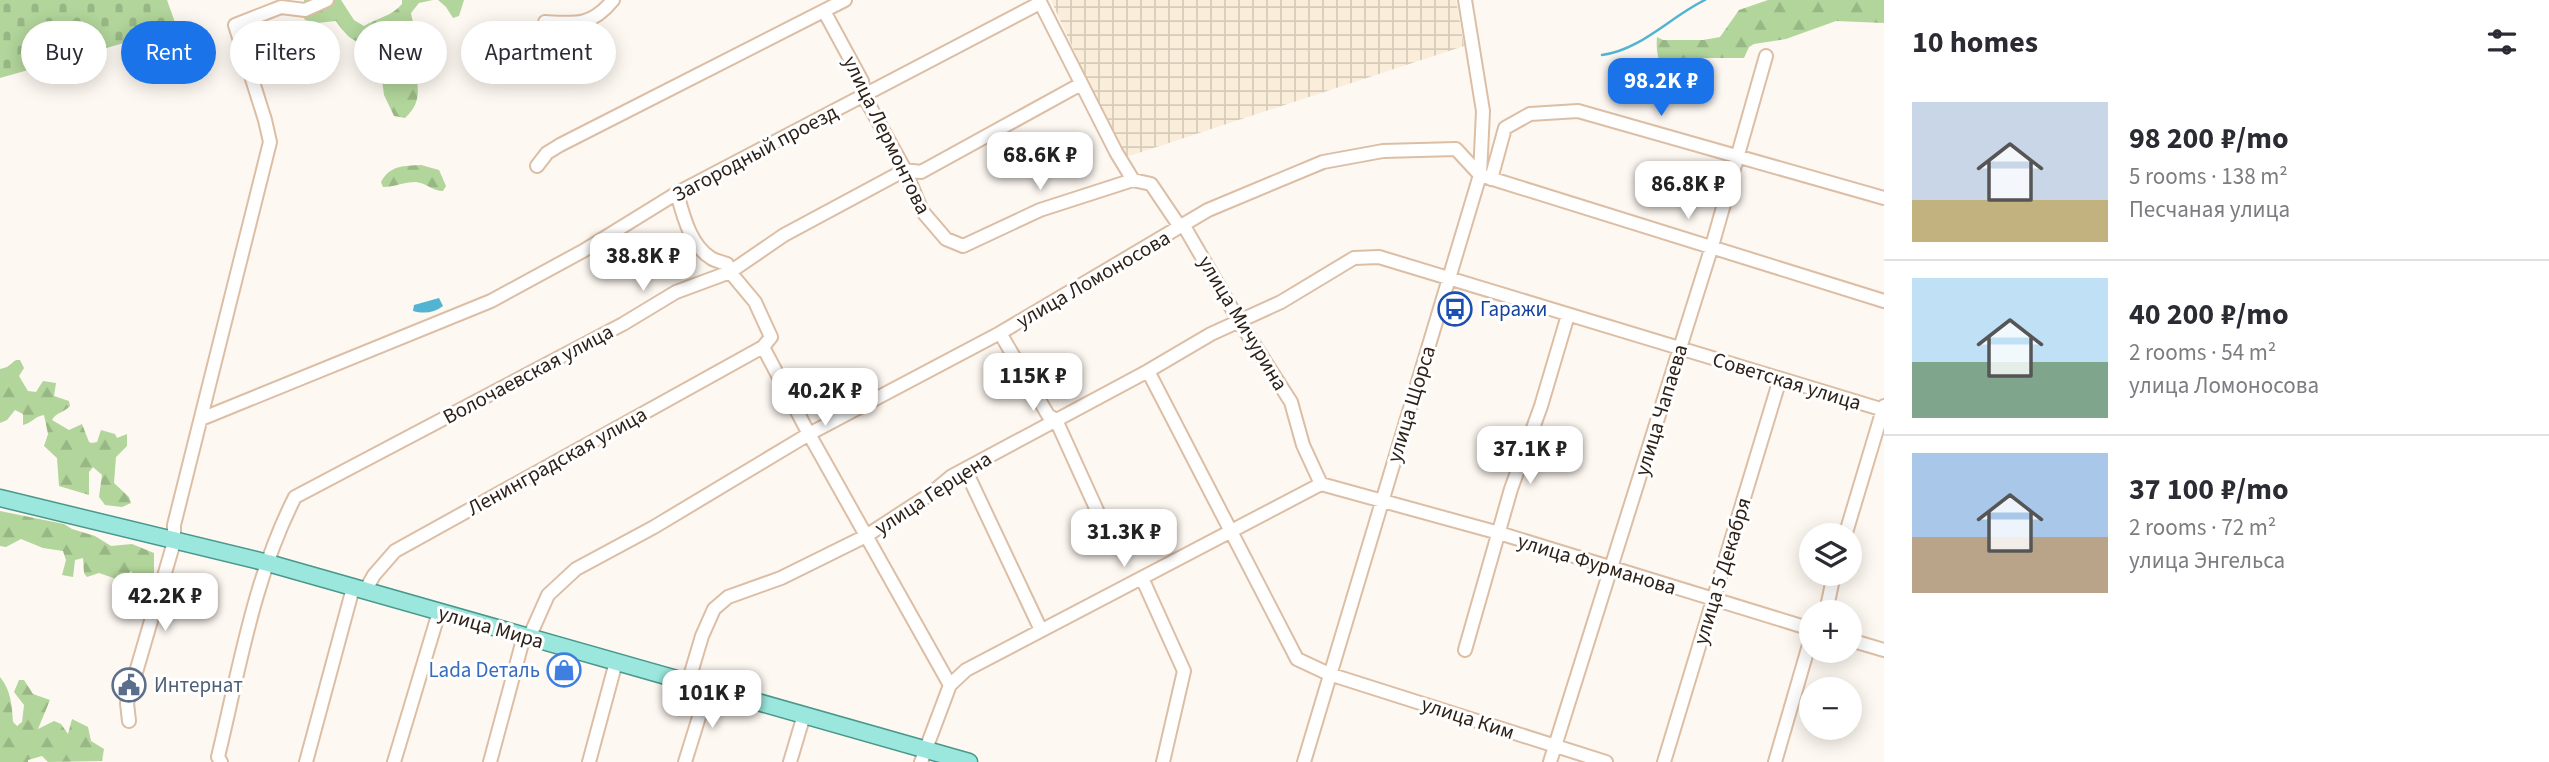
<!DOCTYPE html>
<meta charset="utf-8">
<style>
body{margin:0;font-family:"Source Sans 3",sans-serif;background:#f2f2f3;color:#2b2b33;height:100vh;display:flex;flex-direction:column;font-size:26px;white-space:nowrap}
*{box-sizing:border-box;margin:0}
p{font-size:23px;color:#7c7c81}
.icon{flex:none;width:38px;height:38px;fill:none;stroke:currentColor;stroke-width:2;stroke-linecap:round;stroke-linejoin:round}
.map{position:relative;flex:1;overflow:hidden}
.drawer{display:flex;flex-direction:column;background:#fff;width:665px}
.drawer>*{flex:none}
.hud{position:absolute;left:21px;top:21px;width:665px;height:63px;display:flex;gap:14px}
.tools{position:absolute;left:1799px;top:523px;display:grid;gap:14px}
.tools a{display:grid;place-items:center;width:63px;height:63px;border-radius:50%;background:#fff;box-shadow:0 4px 18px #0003;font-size:35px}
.price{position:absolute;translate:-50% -60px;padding:0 16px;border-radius:14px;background:#fff;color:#222;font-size:23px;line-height:46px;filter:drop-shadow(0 2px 4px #0008)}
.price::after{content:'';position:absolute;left:50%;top:42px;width:21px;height:16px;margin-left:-10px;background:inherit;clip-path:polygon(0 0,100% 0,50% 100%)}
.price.selected{background:#1a73e8;color:#fff}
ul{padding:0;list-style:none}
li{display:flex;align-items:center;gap:21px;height:175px;padding:0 28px}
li+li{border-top:2px solid #e1e1e2}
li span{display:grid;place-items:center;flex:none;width:196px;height:140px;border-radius:0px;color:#555}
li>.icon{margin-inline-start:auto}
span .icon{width:84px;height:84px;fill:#fffc;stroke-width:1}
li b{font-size:30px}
h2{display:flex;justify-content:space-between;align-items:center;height:84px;padding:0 28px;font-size:30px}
.chip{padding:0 24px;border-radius:32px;background:#fff;box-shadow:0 4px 18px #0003;font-size:24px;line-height:63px}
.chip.selected{background:#1a73e8;color:#fff}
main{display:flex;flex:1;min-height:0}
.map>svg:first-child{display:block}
.industrial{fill:url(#industrial-grid)}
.forest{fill:url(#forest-firs)}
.cemetery{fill:url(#cemetery-stones)}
.water{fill:#51b4d3}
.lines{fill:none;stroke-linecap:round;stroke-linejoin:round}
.stream{stroke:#51b4d3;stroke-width:2.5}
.minor-casing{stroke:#dcbea5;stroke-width:16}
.major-casing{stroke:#49988b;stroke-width:19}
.minor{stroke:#fff;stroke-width:12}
.major{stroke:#9be7de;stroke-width:16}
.labels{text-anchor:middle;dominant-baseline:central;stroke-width:6;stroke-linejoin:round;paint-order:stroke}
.street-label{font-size:21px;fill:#2e2219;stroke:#fff}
.transit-label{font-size:21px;fill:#164399;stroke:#fff;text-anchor:start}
.shop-label{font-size:21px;fill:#366cbe;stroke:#fff;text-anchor:end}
.service-label{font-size:21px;fill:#4e5e75;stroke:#fff;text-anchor:start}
</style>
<main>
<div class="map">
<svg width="1884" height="762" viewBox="0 0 1884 762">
<defs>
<pattern id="industrial-grid" width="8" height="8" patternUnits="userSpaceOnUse" patternTransform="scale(1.75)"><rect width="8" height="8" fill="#faedd9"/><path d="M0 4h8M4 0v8" fill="none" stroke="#d7cbba"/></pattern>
<pattern id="forest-firs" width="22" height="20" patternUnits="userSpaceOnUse" patternTransform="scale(1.75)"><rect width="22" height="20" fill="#b2d59b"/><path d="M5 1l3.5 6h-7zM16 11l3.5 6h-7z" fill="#99b785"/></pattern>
<pattern id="cemetery-stones" width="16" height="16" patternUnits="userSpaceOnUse" patternTransform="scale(1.75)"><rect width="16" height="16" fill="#b2d59b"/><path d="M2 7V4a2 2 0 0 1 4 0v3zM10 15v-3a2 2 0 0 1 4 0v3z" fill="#99b785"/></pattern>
</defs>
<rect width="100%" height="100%" fill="#fef8f2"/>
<path class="industrial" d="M 1051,0 L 1456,0 L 1464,46 L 1123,158 Z"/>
<path class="forest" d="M 304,0 L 341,0 L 354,20 L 364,26 C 377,18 392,16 402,4 L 402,0 L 433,0 L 419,3 L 411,13 L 415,33 C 431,42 442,41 436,62 L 430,64 L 417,54 C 412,79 428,97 405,118 L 394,116 L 384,95 L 381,72 L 393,58 L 392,46 C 362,43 354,48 336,21 L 317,23 L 305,20 L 302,14 L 305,10 Z
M 438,0 L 464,0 L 459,16 L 453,18 L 446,7 Z
M 1768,0 L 1884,0 L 1884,23 L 1836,21 L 1786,39 L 1754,44 L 1749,47 L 1744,58 L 1688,58 L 1682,60 L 1678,71 L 1672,72 C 1657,67 1656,51 1657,37 L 1663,40 L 1703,40 L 1720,37 L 1739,10 Z
M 421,165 L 439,170 L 446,186 L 443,191 C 433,191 426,183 416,182 C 404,182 394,187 383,187 L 381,182 C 390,165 404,166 421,165 Z
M 16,360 L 20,360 L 24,368 L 19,376 L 28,391 L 36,392 L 43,381 L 56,383 L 54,396 L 69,401 L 70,406 C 65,412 55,413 52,420 L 69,430 L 82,424 L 89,442 L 92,443 L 97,442 L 101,430 L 115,434 L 117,438 L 127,434 L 127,446 L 116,457 L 114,483 L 129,497 L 131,503 L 122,507 L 105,505 L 99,497 L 102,475 L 93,467 L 89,472 L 89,495 L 59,486 L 57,458 L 44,446 L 48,434 L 44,415 C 35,416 32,423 23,425 L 23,414 L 15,410 L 7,420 L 0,423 L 0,369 L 7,367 Z
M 0,511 L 64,524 L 72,529 L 95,536 L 111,546 L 132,544 L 154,553 L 154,577 L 151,583 L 137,583 L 131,571 L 122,581 L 99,573 L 87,577 L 84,573 L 83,558 L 75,560 L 73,577 L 62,575 L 66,560 L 63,551 L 43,548 L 21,539 L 6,547 L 0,546 Z
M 0,677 C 11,690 12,706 13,722 L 17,726 L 22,722 L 24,705 L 14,692 L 19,680 L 24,680 L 33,694 L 50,700 L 38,729 L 54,721 L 61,724 L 68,734 L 72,719 L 88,727 L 91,741 L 104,749 L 102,761 L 48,762 L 42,756 L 28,760 L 28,762 L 0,762 Z"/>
<path class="cemetery" d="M 0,0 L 167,0 L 177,28 L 0,78 Z"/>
<path class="water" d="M 439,298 L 443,306 C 434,313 424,314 413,311 L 414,305 Z"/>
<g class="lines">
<path class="stream" d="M 1602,55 C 1641,50 1670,17 1705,0"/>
<defs>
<path id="minor" d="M 1039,0 L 1116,152 L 1133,180 L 1151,184 L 1178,224 L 1184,226 L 1239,321 L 1291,402 L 1303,445 L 1321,484
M 824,11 L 862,81 L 864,96 L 905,170 L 922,211 L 946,239 L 963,246 L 1040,210 L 1133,180
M 545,22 C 576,24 592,26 613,0
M 537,166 L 547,153 L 560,145 L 845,0
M 1491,179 L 1505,128 L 1530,114 L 1578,111 L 1884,198
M 677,193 C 683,215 690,245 711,258 C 715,261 722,262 727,264 L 730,272 L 755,302 L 771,337 L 763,347 L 809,434 L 950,685
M 1000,333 L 1048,415 L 1056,420 L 1105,528
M 1148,371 L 1297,659 L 1329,674 L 1606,762
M 201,419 L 491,301 L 583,251 L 677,193 L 1040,3
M 965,469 L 1041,630
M 1845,536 L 1884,406
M 1142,578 L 1184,671 L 1163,762
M 365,591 L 374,575 L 395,551 L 763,347
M 1826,612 L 1834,574
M 1850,640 L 1884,650
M 1465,650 L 1511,489 L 1541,406 L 1568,315
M 688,683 L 702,636 L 714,609 L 728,597 L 781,578 L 866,536 L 929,495 L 952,476 L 1148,371 L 1211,334 L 1281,302 L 1354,258 L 1379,257 L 1884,410
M 129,721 L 127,703 L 174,542 L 174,525 L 270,142 L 265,120 L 235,25 L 281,7 L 305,10 L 327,0
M 221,762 L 218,757 C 239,670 254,577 295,497 L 623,324 L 676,292 L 730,272 L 784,235 L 905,170 L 921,172 L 1081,84
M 306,762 L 353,588
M 394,762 L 439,612
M 490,762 L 524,636 L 532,631 L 548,595 L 576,569 L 654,527 L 809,434 L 1000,333 L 1208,210 L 1323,162 L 1383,151 L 1456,149 L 1480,175 L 1884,301
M 589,762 L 616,662
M 685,762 L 708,688
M 790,762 L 804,715
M 921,762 L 950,685 L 966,670 L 1321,484 L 1499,533 L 1811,629
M 1304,762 L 1480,175 L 1483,111 L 1465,0
M 1550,762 L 1712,246 L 1766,56
M 1664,762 L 1780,379
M 1775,762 L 1811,638"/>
<path id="major" d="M 0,498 L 268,563 L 969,762"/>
</defs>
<use href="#minor" class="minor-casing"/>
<use href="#major" class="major-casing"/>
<use href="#minor" class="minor"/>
<use href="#major" class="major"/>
</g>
<defs>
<symbol id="bus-ring" viewBox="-11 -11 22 22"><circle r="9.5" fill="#fff" stroke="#1a4fb4" stroke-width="1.5"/><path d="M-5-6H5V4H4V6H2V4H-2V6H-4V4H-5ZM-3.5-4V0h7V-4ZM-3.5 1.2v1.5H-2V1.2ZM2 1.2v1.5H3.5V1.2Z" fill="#1a4fb4"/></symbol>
<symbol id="shop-ring" viewBox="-11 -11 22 22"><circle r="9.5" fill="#fff" stroke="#3f7fe0" stroke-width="1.5"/><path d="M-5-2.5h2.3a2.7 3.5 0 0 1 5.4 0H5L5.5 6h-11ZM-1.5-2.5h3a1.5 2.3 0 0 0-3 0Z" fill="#3f7fe0"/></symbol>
<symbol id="civic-ring" viewBox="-11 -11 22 22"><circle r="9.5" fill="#fff" stroke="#5c6f8a" stroke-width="1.5"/><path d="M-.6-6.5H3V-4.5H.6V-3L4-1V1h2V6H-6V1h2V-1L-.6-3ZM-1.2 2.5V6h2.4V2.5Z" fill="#5c6f8a"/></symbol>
</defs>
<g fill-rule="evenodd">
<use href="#bus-ring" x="1436" y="290" width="38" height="38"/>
<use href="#shop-ring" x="545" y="651" width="38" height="38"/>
<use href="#civic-ring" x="110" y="666" width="38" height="38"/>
</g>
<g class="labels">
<g class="street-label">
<text transform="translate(887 135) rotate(64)">улица Лермонтова</text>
<text transform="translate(755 153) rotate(-28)">Загородный проезд</text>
<text transform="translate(1093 279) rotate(-30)">улица Ломоносова</text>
<text transform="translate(1243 323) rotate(59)">улица Мичурина</text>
<text transform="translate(528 374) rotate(-28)">Волочаевская улица</text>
<text transform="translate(1787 381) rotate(17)">Советская улица</text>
<text transform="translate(1411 404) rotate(-73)">улица Щорса</text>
<text transform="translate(1661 410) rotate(-73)">улица Чапаева</text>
<text transform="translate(557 461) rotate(-29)">Ленинградская улица</text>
<text transform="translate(933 493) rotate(-33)">улица Герцена</text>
<text transform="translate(1597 564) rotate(17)">улица Фурманова</text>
<text transform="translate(1722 571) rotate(-73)">улица 5 Декабря</text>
<text transform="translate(491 627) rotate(16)">улица Мира</text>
<text transform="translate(1468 718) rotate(18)">улица Ким</text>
</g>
<g class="transit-label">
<text x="1480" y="309">Гаражи</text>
</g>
<g class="shop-label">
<text x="540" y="670">Lada Dеталь</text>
</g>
<g class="service-label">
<text x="154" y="685">Интернат</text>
</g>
</g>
</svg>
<div class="tools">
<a><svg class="icon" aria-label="layers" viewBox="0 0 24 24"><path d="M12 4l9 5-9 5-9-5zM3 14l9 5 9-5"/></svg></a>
<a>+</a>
<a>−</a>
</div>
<b class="price selected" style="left:1661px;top:118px">98.2K ₽</b>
<b class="price" style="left:1040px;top:192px">68.6K ₽</b>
<b class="price" style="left:1688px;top:221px">86.8K ₽</b>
<b class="price" style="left:643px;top:293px">38.8K ₽</b>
<b class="price" style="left:1033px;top:413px">115K ₽</b>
<b class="price" style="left:825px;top:428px">40.2K ₽</b>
<b class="price" style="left:1530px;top:486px">37.1K ₽</b>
<b class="price" style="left:1124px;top:569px">31.3K ₽</b>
<b class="price" style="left:165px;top:633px">42.2K ₽</b>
<b class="price" style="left:712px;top:730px">101K ₽</b>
<div class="hud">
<a class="chip">Buy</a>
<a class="chip selected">Rent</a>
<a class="chip">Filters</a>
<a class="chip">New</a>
<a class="chip">Apartment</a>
</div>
</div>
<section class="drawer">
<h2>10 homes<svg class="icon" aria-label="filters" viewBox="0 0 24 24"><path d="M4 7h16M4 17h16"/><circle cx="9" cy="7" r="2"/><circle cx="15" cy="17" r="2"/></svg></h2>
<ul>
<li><span style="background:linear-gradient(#c9d6e8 70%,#c2b280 0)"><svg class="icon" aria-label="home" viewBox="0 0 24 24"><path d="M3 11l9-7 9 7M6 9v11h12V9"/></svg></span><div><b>98 200 ₽/mo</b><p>5 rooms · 138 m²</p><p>Песчаная улица</p></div></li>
<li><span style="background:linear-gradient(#bfe0f5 60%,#7fa58c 0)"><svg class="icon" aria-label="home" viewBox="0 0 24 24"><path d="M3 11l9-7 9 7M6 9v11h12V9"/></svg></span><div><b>40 200 ₽/mo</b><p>2 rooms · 54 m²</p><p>улица Ломоносова</p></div></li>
<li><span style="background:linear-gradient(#a9c7e8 60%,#b9a48a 0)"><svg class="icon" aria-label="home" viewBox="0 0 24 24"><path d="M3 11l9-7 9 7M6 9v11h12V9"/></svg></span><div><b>37 100 ₽/mo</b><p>2 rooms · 72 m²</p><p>улица Энгельса</p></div></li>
</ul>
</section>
</main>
